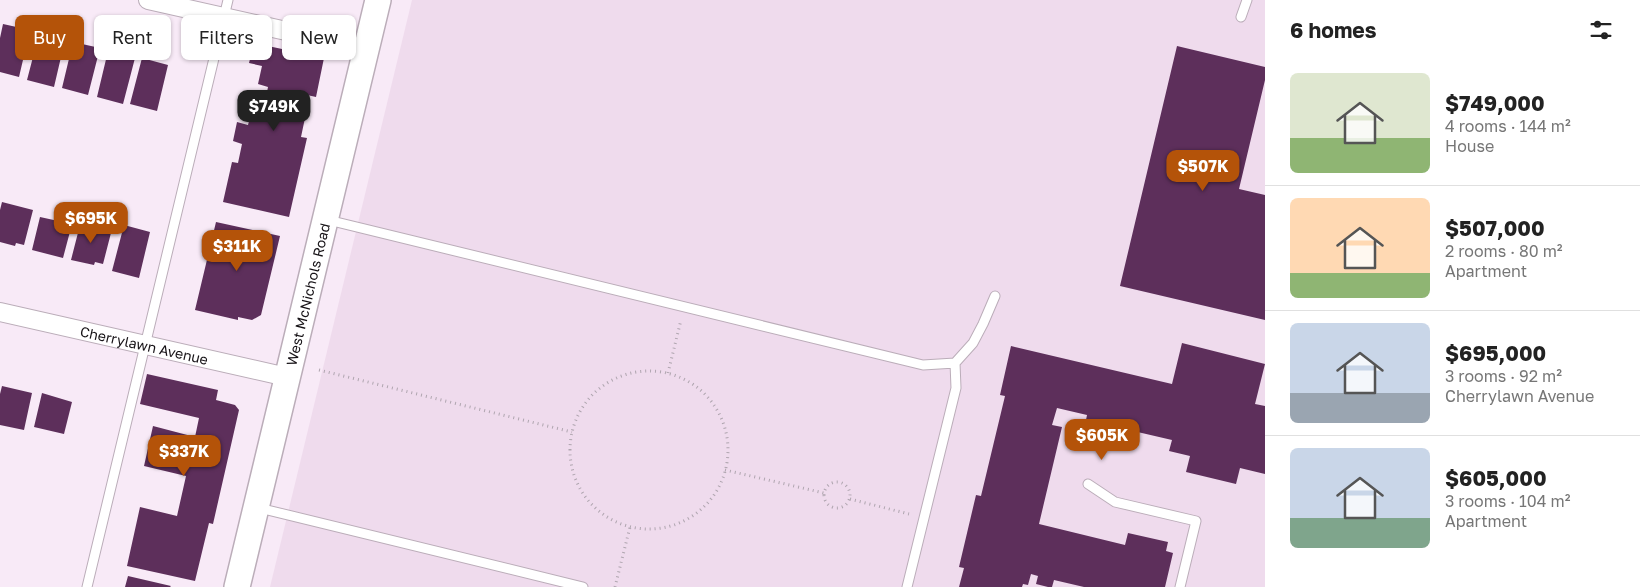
<!DOCTYPE html>
<meta charset="utf-8">
<style>
body{margin:0;font-family:"Golos Text",sans-serif;background:#f2f2f2;color:#222;height:100vh;display:flex;flex-direction:column;font-size:19px;white-space:nowrap}
*{box-sizing:border-box;margin:0}
p{font-size:16px;color:#767676}
.icon{flex:none;width:28px;height:28px;fill:none;stroke:currentColor;stroke-width:2;stroke-linecap:round;stroke-linejoin:round}
.map{position:relative;flex:1;overflow:hidden}
.drawer{display:flex;flex-direction:column;background:#fff;width:375px}
.drawer>*{flex:none}
.guide{position:absolute;left:15px;top:15px;width:475px;height:45px;display:flex;gap:10px}
.price{position:absolute;translate:-50% -42px;padding:0 11px;border-radius:10px;background:#b45309;color:#fff;font-size:16px;line-height:32px;filter:drop-shadow(0 1px 2px #0008)}
.price::after{content:'';position:absolute;left:50%;top:30px;width:15px;height:11px;margin-left:-8px;background:inherit;clip-path:polygon(0 0,100% 0,50% 100%)}
.price.on{background:#222;color:#fff}
ul{padding:0;list-style:none}
li{display:flex;align-items:center;gap:15px;height:125px;padding:0 25px}
li+li{border-top:1px solid #e0e0e0}
li span{display:grid;place-items:center;flex:none;width:140px;height:100px;border-radius:8px;color:#555}
li>.icon{margin-inline-start:auto}
span .icon{width:60px;height:60px;fill:#fffc;stroke-width:1}
li b{font-size:21px}
h2{display:flex;justify-content:space-between;align-items:center;height:60px;padding:0 25px;font-size:21px}
.tag{padding:0 18px;border-radius:8px;background:#fff;box-shadow:0 1px 4px #0004;font-size:18px;line-height:45px}
.tag.on{background:#b45309;color:#fff}
main{display:flex;flex:1;min-height:0}
.map>svg:first-child{display:block}
.built{fill:#efdbed}
.building{fill:#5d2f5b}
.lines{fill:none;stroke-linecap:round;stroke-linejoin:round}
.service-casing{stroke:#bbadb9;stroke-width:11}
.minor-casing{stroke:#bbadb9;stroke-width:20}
.secondary-casing{stroke:#bbadb9;stroke-width:28}
.path{stroke:#afa5af;stroke-width:3;stroke-dasharray:1 4;stroke-linecap:butt}
.service{stroke:#fff;stroke-width:9}
.minor{stroke:#fff;stroke-width:18}
.secondary{stroke:#fff;stroke-width:25}
.labels{text-anchor:middle;dominant-baseline:central;stroke-width:5;stroke-linejoin:round;paint-order:stroke}
.street-label{font-size:14px;fill:#161216;stroke:#f8eaf7}
</style>
<main>
<div class="map">
<svg width="1265" height="587" viewBox="0 0 1265 587">
<rect width="100%" height="100%" fill="#f8eaf7"/>
<path class="built" d="M 412,0 L 1265,0 L 1265,587 L 270,587 Z"/>
<path class="building" d="M 3,24 L 30,30 L 19,77 L 0,72 L 0,38 Z
M 39,34 L 65,40 L 54,87 L 27,80 Z
M 73,42 L 100,48 L 88,95 L 62,88 Z
M 254,43 L 324,58 L 316,97 L 307,95 L 302,116 L 305,118 L 301,137 L 307,138 L 289,217 L 223,202 L 232,162 L 238,163 L 242,144 L 233,141 L 237,122 L 248,125 L 253,105 L 264,107 L 268,87 L 258,84 L 262,66 L 249,63 Z
M 1177,46 L 1265,67 L 1265,80 L 1239,189 L 1265,195 L 1265,320 L 1120,286 Z
M 108,51 L 135,58 L 123,104 L 97,97 Z
M 142,58 L 168,65 L 157,111 L 130,104 Z
M 2,202 L 33,210 L 24,245 L 16,243 L 15,246 L 0,242 L 0,210 Z
M 40,217 L 72,224 L 63,258 L 32,250 Z
M 81,221 L 112,229 L 103,264 L 95,262 L 94,265 L 71,260 Z
M 216,222 L 280,236 L 261,315 L 252,320 L 238,317 L 238,320 L 195,310 Z
M 124,225 L 150,232 L 139,278 L 112,271 Z
M 1182,343 L 1265,364 L 1255,404 L 1265,406 L 1265,474 L 1240,468 L 1236,484 L 1186,472 L 1190,456 L 1169,451 L 1172,440 L 1086,420 L 1087,415 L 1057,408 L 1052,425 L 1062,427 L 1039,524 L 1125,545 L 1128,533 L 1168,542 L 1166,551 L 1173,553 L 1165,587 L 1084,587 L 1054,580 L 1052,587 L 1048,587 L 1036,584 L 1038,576 L 1031,574 L 1028,585 L 1023,584 L 1022,587 L 959,587 L 964,568 L 959,567 L 976,495 L 981,496 L 1005,396 L 1000,395 L 1011,346 L 1172,384 Z
M 147,374 L 218,390 L 216,400 L 235,405 L 239,410 L 213,524 L 209,523 L 195,581 L 127,566 L 140,507 L 177,516 L 186,476 L 144,466 L 153,426 L 195,437 L 199,418 L 140,404 Z
M 2,386 L 32,393 L 24,430 L 0,425 L 0,394 Z
M 42,393 L 72,402 L 64,434 L 34,427 Z
M 128,576 L 171,586 L 170,587 L 125,587 Z"/>
<g class="lines">
<defs>
<path id="service" d="M 1241,17 L 1247,0
M 328,220 L 923,365 L 955,363 L 973,343 L 983,324 L 995,296
M 1088,484 L 1115,502 L 1196,521 L 1180,587
M 259,508 L 583,587
M 87,587 L 228,0
M 907,587 L 956,388 L 955,363"/>
<g id="minor">
<path d="M 148,0 L 366,49"/>
<path id="s1" d="M 0,312 L 287,377"/>
</g>
<g id="secondary">
<path id="s2" d="M 237,587 L 378,0"/>
</g>
</defs>
<use href="#service" class="service-casing"/>
<use href="#minor" class="minor-casing"/>
<use href="#secondary" class="secondary-casing"/>
<path class="path" d="M 319,370 L 572,432
M570 450a79 79 0 1 1 158 0a79 79 0 1 1-158 0Z
M 668,373 L 681,320
M 725,470 L 824,493
M824 495a13 13 0 1 1 26 0a13 13 0 1 1-26 0Z
M 850,499 L 909,514
M 615,587 L 630,527"/>
<use href="#service" class="service"/>
<use href="#minor" class="minor"/>
<use href="#secondary" class="secondary"/>
</g>
<g class="labels">
<g class="street-label">
<text stroke="none"><textPath href="#s2" startOffset="301">West McNichols Road</textPath></text>
<text stroke="none"><textPath href="#s1" startOffset="148">Cherrylawn Avenue</textPath></text>
</g>
</g>
</svg>
<b class="price on" style="left:274px;top:132px">$749K</b>
<b class="price" style="left:1203px;top:192px">$507K</b>
<b class="price" style="left:91px;top:244px">$695K</b>
<b class="price" style="left:237px;top:272px">$311K</b>
<b class="price" style="left:1102px;top:461px">$605K</b>
<b class="price" style="left:184px;top:477px">$337K</b>
<div class="guide">
<a class="tag on">Buy</a>
<a class="tag">Rent</a>
<a class="tag">Filters</a>
<a class="tag">New</a>
</div>
</div>
<section class="drawer">
<h2>6 homes<svg class="icon" aria-label="filters" viewBox="0 0 24 24"><path d="M4 7h16M4 17h16"/><circle cx="9" cy="7" r="2"/><circle cx="15" cy="17" r="2"/></svg></h2>
<ul>
<li><span style="background:linear-gradient(#dfe7d0 65%,#8fb573 0)"><svg class="icon" aria-label="home" viewBox="0 0 24 24"><path d="M3 11l9-7 9 7M6 9v11h12V9"/></svg></span><div><b>$749,000</b><p>4 rooms · 144 m²</p><p>House</p></div></li>
<li><span style="background:linear-gradient(#ffd9b3 75%,#8fb573 0)"><svg class="icon" aria-label="home" viewBox="0 0 24 24"><path d="M3 11l9-7 9 7M6 9v11h12V9"/></svg></span><div><b>$507,000</b><p>2 rooms · 80 m²</p><p>Apartment</p></div></li>
<li><span style="background:linear-gradient(#c9d6e8 70%,#9aa5b1 0)"><svg class="icon" aria-label="home" viewBox="0 0 24 24"><path d="M3 11l9-7 9 7M6 9v11h12V9"/></svg></span><div><b>$695,000</b><p>3 rooms · 92 m²</p><p>Cherrylawn Avenue</p></div></li>
<li><span style="background:linear-gradient(#c9d6e8 70%,#7fa58c 0)"><svg class="icon" aria-label="home" viewBox="0 0 24 24"><path d="M3 11l9-7 9 7M6 9v11h12V9"/></svg></span><div><b>$605,000</b><p>3 rooms · 104 m²</p><p>Apartment</p></div></li>
</ul>
</section>
</main>
